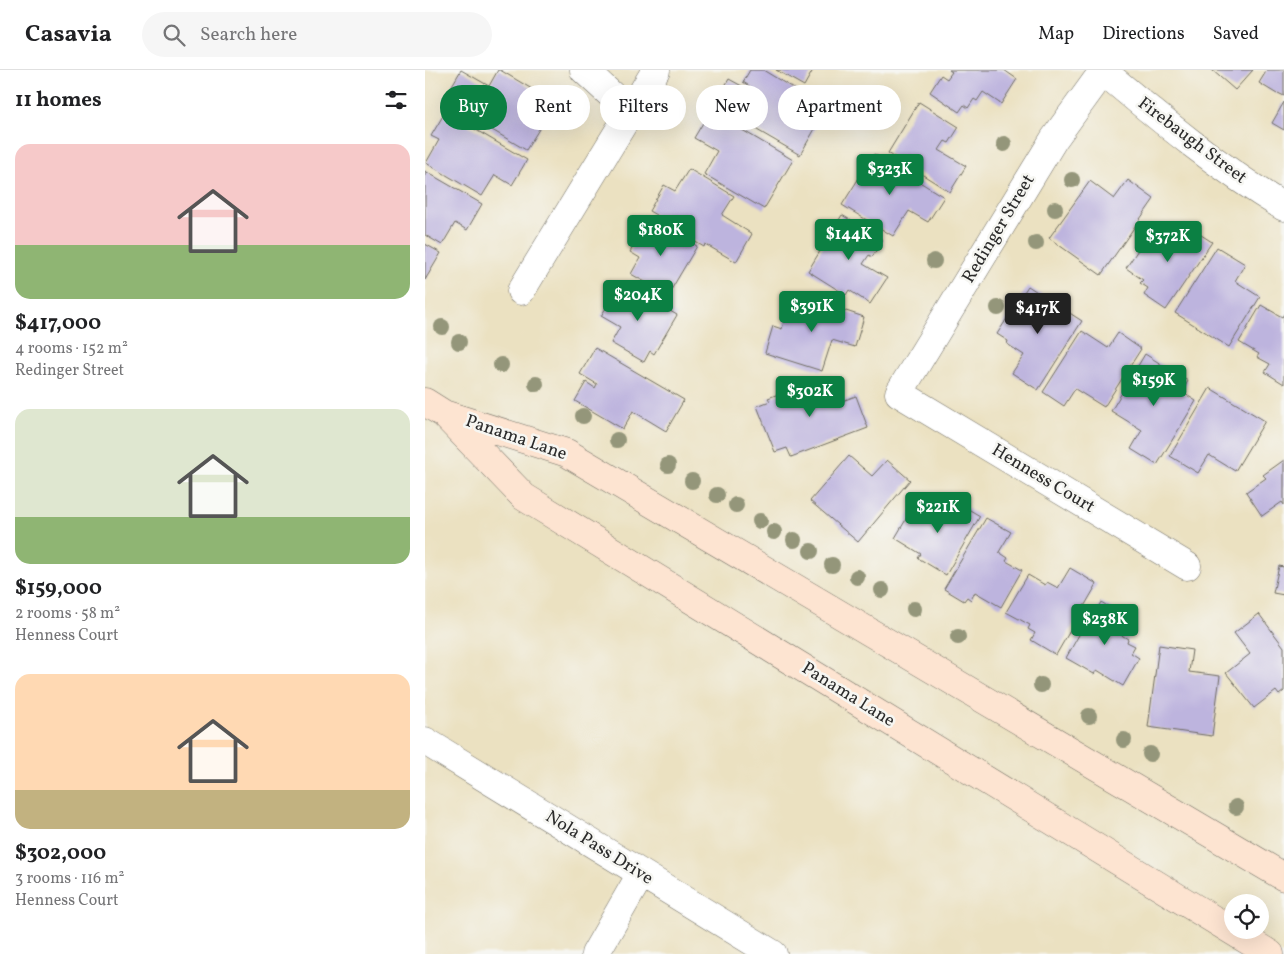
<!DOCTYPE html>
<meta charset="utf-8">
<style>
body{margin:0;font-family:Vollkorn,serif;background:#f6f6f6;color:#202124;height:100vh;display:flex;flex-direction:column;font-size:19px;white-space:nowrap}
*{box-sizing:border-box;margin:0}
p{font-size:16px;color:#757577}
.icon{flex:none;width:28px;height:28px;fill:none;stroke:currentColor;stroke-width:2;stroke-linecap:round;stroke-linejoin:round}
.map{position:relative;flex:1;overflow:hidden}
.details{display:flex;flex-direction:column;background:#fff;width:425px}
.details>*{flex:none}
.hud{position:absolute;left:15px;top:15px;width:475px;height:45px;display:flex;gap:10px}
.controls{position:absolute;left:799px;top:824px;display:grid;gap:10px}
.controls a{display:grid;place-items:center;width:45px;height:45px;border-radius:50%;background:#fff;box-shadow:0 5px 20px #0002;font-size:25px}
.price{position:absolute;translate:-50% -42px;padding:0 11px;border-radius:5px;background:#0b8043;color:#fff;font-size:16px;line-height:32px;filter:drop-shadow(0 1px 2px #0008)}
.price::after{content:'';position:absolute;left:50%;top:30px;width:15px;height:11px;margin-left:-8px;background:inherit;clip-path:polygon(0 0,100% 0,50% 100%)}
.price.active{background:#222;color:#fff}
ul{padding:0;list-style:none}
li{display:grid;align-content:center;gap:10px;height:265px;padding:0 15px}
li span{display:grid;place-items:center;height:155px;border-radius:15px;color:#555}
li>.icon{margin-inline-start:auto}
span .icon{width:90px;height:90px;fill:#fffc;stroke-width:1}
li b{font-size:21px}
h2{display:flex;justify-content:space-between;align-items:center;height:60px;padding:0 15px;font-size:21px}
.tag{padding:0 18px;border-radius:22px;background:#fff;box-shadow:0 5px 20px #0002;font-size:18px;line-height:45px}
.tag.active{background:#0b8043;color:#fff}
header{display:flex;align-items:center;gap:30px;box-sizing:border-box;height:70px;padding:0 25px;background:#fff;border-bottom:1px solid #e0e0e0}
header strong{font-size:24px}
nav{display:flex;gap:28px;margin-inline-start:auto;font-size:18px}
.search{width:350px;height:45px;background:#f6f6f6;display:flex;align-items:center;gap:12px;box-sizing:border-box;padding:0 18px;border-radius:28px;color:#757577;font-size:19px}
main{display:flex;flex:1;min-height:0}
.map>svg:first-child{display:block}
.building{fill:#bdb4de}
.lines{fill:none;stroke-linecap:round;stroke-linejoin:round}
.minor-casing{stroke:#6e6b60;stroke-width:29}
.secondary-casing{stroke:#6e6b60;stroke-width:29}
.minor{stroke:#fff;stroke-width:28}
.secondary{stroke:#fde4d1;stroke-width:28}
.tree{fill:#94967a}
.labels{text-anchor:middle;dominant-baseline:central;stroke-width:5;stroke-linejoin:round;paint-order:stroke}
.street-label{font-size:18px;fill:#2b2b2b;stroke:#f6f6f2}
</style>
<header>
<strong>Casavia</strong>
<div class="search"><svg class="icon" aria-label="search" viewBox="0 0 24 24"><circle cx="10" cy="10" r="6"/><path d="M15 15l6 6"/></svg>Search here</div>
<nav><a>Map</a><a>Directions</a><a>Saved</a></nav>
</header>
<main>
<section class="details">
<h2>11 homes<svg class="icon" aria-label="filters" viewBox="0 0 24 24"><path d="M4 7h16M4 17h16"/><circle cx="9" cy="7" r="2"/><circle cx="15" cy="17" r="2"/></svg></h2>
<ul>
<li><span style="background:linear-gradient(#f6c9c9 65%,#8fb573 0)"><svg class="icon" aria-label="home" viewBox="0 0 24 24"><path d="M3 11l9-7 9 7M6 9v11h12V9"/></svg></span><div><b>$417,000</b><p>4 rooms · 152 m²</p><p>Redinger Street</p></div></li>
<li><span style="background:linear-gradient(#dfe7d0 70%,#8fb573 0)"><svg class="icon" aria-label="home" viewBox="0 0 24 24"><path d="M3 11l9-7 9 7M6 9v11h12V9"/></svg></span><div><b>$159,000</b><p>2 rooms · 58 m²</p><p>Henness Court</p></div></li>
<li><span style="background:linear-gradient(#ffd9b3 75%,#c2b280 0)"><svg class="icon" aria-label="home" viewBox="0 0 24 24"><path d="M3 11l9-7 9 7M6 9v11h12V9"/></svg></span><div><b>$302,000</b><p>3 rooms · 116 m²</p><p>Henness Court</p></div></li>
</ul>
</section>
<div class="map">
<svg width="859" height="884" viewBox="0 0 859 884">
<rect width="100%" height="100%" fill="#f6f6f2"/>
<filter id="ink" filterUnits="userSpaceOnUse"><feTurbulence type="fractalNoise" baseFrequency=".02" numOctaves="2"/><feDisplacementMap in="SourceGraphic" scale="10" xChannelSelector="R" yChannelSelector="G"/><feConvolveMatrix kernelMatrix="1 2 1 2 8 2 1 2 1" color-interpolation-filters="sRGB"/></filter>
<filter id="wash" filterUnits="userSpaceOnUse"><feTurbulence type="fractalNoise" baseFrequency=".0096" numOctaves="4" result="noise"/><feDisplacementMap in="SourceGraphic" scale="20" xChannelSelector="R" yChannelSelector="G"/><feGaussianBlur stdDeviation="1.12" result="paint"/><feColorMatrix in="noise" values="0 0 0 0 0 0 0 0 0 0 0 0 0 0 0 0 0 1.4 0 .05"/><feComposite in="paint" operator="in"/></filter>
<g filter="url(#wash)">
<rect width="100%" height="100%" fill="#ebe1c1"/>
<g id="blocks">
<path class="building" d="M 36,0 L 64,16 L 73,0 L 75,0 L 117,25 L 107,42 L 110,44 L 106,50 L 116,56 L 101,80 L 18,31 Z
M 325,0 L 338,0 L 376,23 L 365,42 L 391,57 L 375,85 L 289,35 L 304,9 L 324,20 L 326,17 L 318,12 Z
M 351,0 L 388,0 L 379,16 Z
M 524,0 L 579,0 L 592,9 L 576,34 L 558,22 L 552,31 L 549,29 L 543,38 L 539,35 L 534,42 L 505,22 L 516,5 L 522,9 L 527,2 Z
M 787,0 L 828,0 L 810,20 Z
M 842,0 L 859,0 L 859,26 L 853,23 L 852,24 L 834,13 Z
M 494,32 L 534,57 L 524,73 L 520,71 L 514,80 L 541,96 L 525,122 L 463,83 Z
M 859,32 L 859,60 L 847,53 Z
M 285,41 L 368,90 L 339,139 L 279,104 L 292,81 L 269,68 Z
M 19,44 L 28,49 L 29,47 L 102,90 L 87,115 L 70,105 L 57,126 L 1,93 L 14,70 L 6,66 Z
M 449,84 L 519,127 L 503,152 L 484,141 L 468,166 L 417,135 Z
M 264,99 L 309,126 L 297,145 L 327,164 L 311,192 L 280,174 L 279,177 L 236,152 L 238,149 L 224,141 L 239,115 L 250,121 Z
M 0,101 L 57,134 L 42,160 L 30,153 L 17,175 L 0,165 Z
M 703,110 L 729,129 L 676,205 L 624,168 L 665,111 L 689,129 Z
M 417,145 L 458,170 L 447,187 L 444,185 L 438,194 L 462,208 L 445,234 L 424,220 L 421,225 L 383,201 Z
M 229,151 L 272,176 L 243,225 L 206,204 L 215,188 L 205,182 L 215,165 L 219,168 Z
M 759,154 L 787,172 L 741,240 L 719,225 L 723,218 L 715,213 L 718,210 L 701,198 L 726,160 L 746,174 Z
M 0,174 L 16,183 L 0,210 Z
M 792,177 L 820,194 L 810,211 L 835,227 L 804,277 L 750,243 Z
M 196,213 L 252,245 L 229,284 L 225,281 L 219,292 L 186,273 L 195,257 L 176,246 Z
M 603,216 L 657,251 L 613,320 L 587,303 L 599,285 L 582,274 L 583,271 L 572,264 Z
M 367,226 L 417,242 L 418,240 L 439,247 L 430,277 L 407,270 L 397,301 L 340,283 L 348,256 L 357,259 Z
M 836,235 L 857,247 L 859,244 L 859,314 L 840,302 L 845,294 L 832,287 L 834,284 L 814,272 Z
M 657,261 L 683,278 L 693,263 L 716,279 L 679,337 L 650,319 L 639,336 L 618,322 Z
M 170,278 L 259,330 L 241,361 L 208,341 L 198,359 L 150,331 L 161,312 L 170,318 L 172,314 L 155,304 Z
M 720,284 L 763,311 L 757,322 L 771,331 L 732,395 L 706,379 L 717,360 L 686,341 Z
M 399,307 L 409,334 L 431,326 L 443,358 L 366,387 L 362,378 L 350,382 L 332,336 L 345,331 L 343,328 Z
M 785,318 L 840,351 L 810,401 L 784,385 L 773,403 L 745,386 Z
M 424,386 L 447,406 L 462,390 L 485,410 L 433,472 L 385,431 Z
M 859,390 L 859,435 L 857,432 L 837,446 L 821,422 L 841,408 L 838,405 Z
M 528,430 L 555,446 L 521,505 L 493,488 L 496,484 L 470,468 L 489,436 L 496,441 L 498,438 L 507,443 L 508,441 L 518,447 Z
M 561,448 L 586,462 L 574,482 L 583,488 L 581,491 L 597,500 L 576,537 L 550,522 L 546,530 L 542,527 L 539,531 L 519,519 Z
M 854,496 L 859,497 L 859,525 L 848,523 Z
M 645,498 L 672,514 L 631,585 L 606,570 L 610,563 L 603,559 L 605,555 L 581,542 L 603,505 L 620,515 L 622,512 L 633,518 Z
M 676,532 L 702,548 L 693,563 L 703,569 L 702,572 L 710,576 L 706,583 L 714,588 L 698,616 L 672,600 L 669,604 L 641,588 L 664,547 L 667,549 Z
M 834,544 L 859,577 L 859,621 L 854,625 L 851,621 L 829,638 L 801,603 L 825,584 L 809,563 Z
M 734,575 L 767,580 L 764,602 L 795,606 L 787,666 L 723,657 Z"/>
</g>
</g>
<g filter="url(#ink)">
<use href="#blocks" fill-opacity="0" stroke="#6e6b60" stroke-width="1"/>
<g class="lines">
<defs>
<path id="minor" d="M 159,0 L 205,42
M 679,0 L 629,69 L 474,323 L 762,496
M 678,1 C 736,50 794,98 859,137
M 96,221 L 231,0
M 0,671 L 348,884
M 170,884 L 216,804"/>
<path id="secondary" d="M 0,332 L 19,344 L 142,383 L 859,807
M 19,344 L 99,427 L 845,884"/>
</defs>
<use href="#minor" class="minor-casing"/>
<use href="#secondary" class="secondary-casing"/>
<use href="#minor" class="minor"/>
<use href="#secondary" class="secondary"/>
</g>
<g class="tree">
<circle cx="579" cy="74" r="8"/>
<circle cx="647" cy="110" r="8"/>
<circle cx="630" cy="139" r="8"/>
<circle cx="611" cy="173" r="8"/>
<circle cx="509" cy="191" r="8"/>
<circle cx="573" cy="238" r="8"/>
<circle cx="17" cy="257" r="8"/>
<circle cx="34" cy="272" r="8"/>
<circle cx="76" cy="295" r="8"/>
<circle cx="111" cy="314" r="8"/>
<circle cx="158" cy="346" r="8"/>
<circle cx="192" cy="370" r="8"/>
<circle cx="243" cy="395" r="8"/>
<circle cx="267" cy="411" r="8"/>
<circle cx="292" cy="425" r="8"/>
<circle cx="311" cy="435" r="8"/>
<circle cx="335" cy="451" r="8"/>
<circle cx="349" cy="462" r="8"/>
<circle cx="369" cy="470" r="8"/>
<circle cx="386" cy="481" r="8"/>
<circle cx="407" cy="495" r="8"/>
<circle cx="432" cy="507" r="8"/>
<circle cx="457" cy="520" r="8"/>
<circle cx="489" cy="539" r="8"/>
<circle cx="533" cy="567" r="8"/>
<circle cx="616" cy="615" r="8"/>
<circle cx="664" cy="646" r="8"/>
<circle cx="699" cy="670" r="8"/>
<circle cx="725" cy="684" r="8"/>
<circle cx="811" cy="737" r="8"/>
</g>
</g>
<g class="labels">
<g class="street-label">
<text transform="translate(767 71) rotate(37)">Firebaugh Street</text>
<text transform="translate(574 159) rotate(-59)">Redinger Street</text>
<text transform="translate(91 368) rotate(19)">Panama Lane</text>
<text transform="translate(618 409) rotate(31)">Henness Court</text>
<text transform="translate(423 625) rotate(32)">Panama Lane</text>
<text transform="translate(174 778) rotate(32)">Nola Pass Drive</text>
</g>
</g>
</svg>
<div class="controls">
<a><svg class="icon" aria-label="locate" viewBox="0 0 24 24"><circle cx="12" cy="12" r="6"/><path d="M12 2v4M12 18v4M2 12h4M18 12h4"/></svg></a>
</div>
<b class="price" style="left:465px;top:126px">$323K</b>
<b class="price" style="left:236px;top:187px">$180K</b>
<b class="price" style="left:424px;top:191px">$144K</b>
<b class="price" style="left:743px;top:193px">$372K</b>
<b class="price" style="left:213px;top:252px">$204K</b>
<b class="price" style="left:387px;top:263px">$391K</b>
<b class="price active" style="left:613px;top:265px">$417K</b>
<b class="price" style="left:729px;top:337px">$159K</b>
<b class="price" style="left:385px;top:348px">$302K</b>
<b class="price" style="left:513px;top:464px">$221K</b>
<b class="price" style="left:680px;top:576px">$238K</b>
<div class="hud">
<a class="tag active">Buy</a>
<a class="tag">Rent</a>
<a class="tag">Filters</a>
<a class="tag">New</a>
<a class="tag">Apartment</a>
</div>
</div>
</main>
